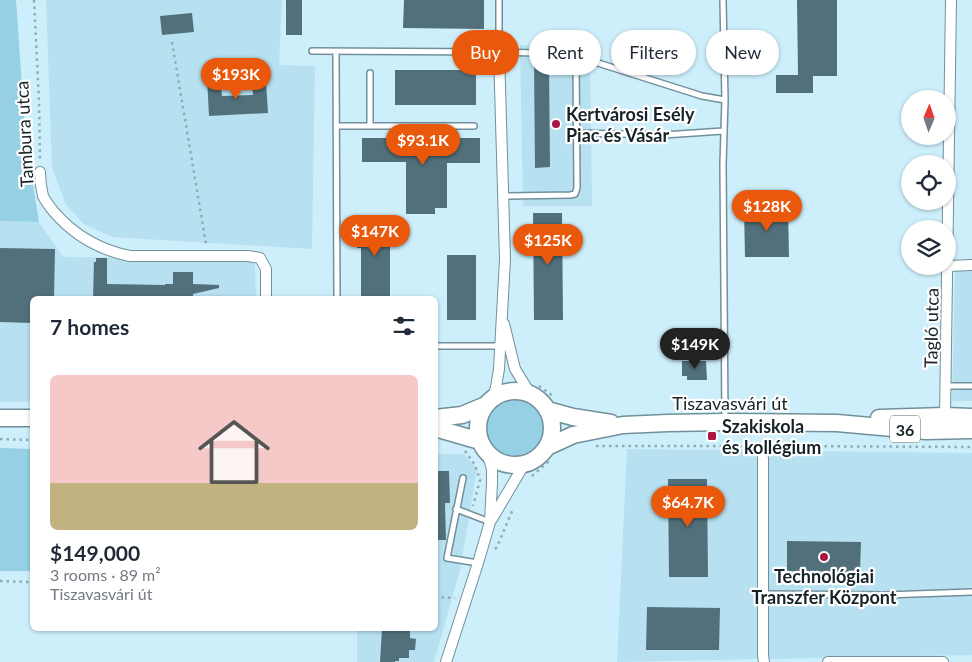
<!DOCTYPE html>
<meta charset="utf-8">
<style>
body{margin:0;font-family:Lato,sans-serif;background:#f6f6f7;color:#1f2937;height:100vh;display:flex;flex-direction:column;font-size:19px;white-space:nowrap}
*{box-sizing:border-box;margin:0}
p{font-size:16px;color:#747a83}
.icon{flex:none;width:28px;height:28px;fill:none;stroke:currentColor;stroke-width:2;stroke-linecap:round;stroke-linejoin:round}
.map{position:relative;flex:1;overflow:hidden}
.details{position:absolute;left:30px;top:296px;width:408px;height:335px;display:flex;flex-direction:column;background:#fff;border-radius:8px;box-shadow:0 1px 4px #0004}
.details>*{flex:none}
.banner{position:absolute;left:452px;top:30px;width:444px;height:45px;display:flex;gap:10px}
.needle{width:32px;rotate:2deg}
.controls{position:absolute;left:901px;top:90px;display:grid;gap:10px}
.controls a{display:grid;place-items:center;width:55px;height:55px;border-radius:50%;background:#fff;box-shadow:0 1px 4px #0004;font-size:25px}
.price{position:absolute;translate:-50% -42px;padding:0 11px;border-radius:18px;background:#ea580c;color:#fff;font-size:16px;line-height:32px;filter:drop-shadow(0 1px 2px #0008)}
.price::after{content:'';position:absolute;left:50%;top:30px;width:15px;height:11px;margin-left:-8px;background:inherit;clip-path:polygon(0 0,100% 0,50% 100%)}
.price.current{background:#222;color:#fff}
ul{padding:0;list-style:none}
li{display:grid;align-content:center;gap:10px;height:265px;padding:0 20px}
li+li{border-top:1px solid #e0e1e3}
li span{display:grid;place-items:center;height:155px;border-radius:8px;color:#555}
li>.icon{margin-inline-start:auto}
span .icon{width:90px;height:90px;fill:#fffc;stroke-width:1}
li b{font-size:21px}
h2{display:flex;justify-content:space-between;align-items:center;height:60px;padding:0 20px;font-size:21px}
.pill{padding:0 18px;border-radius:22px;background:#fff;box-shadow:0 1px 4px #0004;font-size:18px;line-height:45px}
.pill.current{background:#ea580c;color:#fff}
.map>svg:first-child{display:block}
.built{fill:#b7e1f0}
.green{fill:#95d0e5}
.building{fill:#52707b}
.lines{fill:none;stroke-linecap:round;stroke-linejoin:round}
.lane-casing{stroke:#71909b;stroke-width:8}
.street-casing{stroke:#71909b;stroke-width:12}
.primary-casing{stroke:#71909b;stroke-width:19}
.path{stroke:#90abb4;stroke-width:2.5;stroke-dasharray:2.5 4;stroke-linecap:butt}
.lane{stroke:#fff;stroke-width:5}
.street{stroke:#fff;stroke-width:10}
.primary{stroke:#fff;stroke-width:16}
.poi-dot{fill:#aa1541;stroke:#fff;stroke-width:2}
.labels{text-anchor:middle;dominant-baseline:central;stroke-width:4.5;stroke-linejoin:round;paint-order:stroke}
.shield{fill:#fff;stroke:#5b6467;stroke-width:1}
.shield-label{font-size:16px;font-weight:bold;fill:#152226}
.poi-label{font-size:18px;font-weight:bold;fill:#152226;stroke:#fff;text-anchor:start}
.street-label{font-size:18px;fill:#152226;stroke:#fff}
</style>
<div class="map">
<svg width="972" height="662" viewBox="0 0 972 662">
<rect width="100%" height="100%" fill="#cdeffb"/>
<path class="built" d="M 46,0 L 282,0 L 279,65 L 315,66 L 312,249 L 112,237 L 84,224 L 66,205 L 52,168 Z
M 520,45 L 590,47 L 592,206 L 523,206 Z
M 0,221 L 39,222 L 63,257 L 253,259 L 255,267 L 256,299 L 32,299 L 32,402 L 0,402 Z
M 955,271 L 972,271 L 972,401 L 952,401 Z
M 627,449 L 972,453 L 972,655 L 617,662 Z
M 435,454 L 464,454 L 477,469 L 460,570 L 434,662 L 357,662 L 357,629 L 435,629 Z"/>
<path class="green" d="M 0,0 L 16,0 L 26,143 L 39,222 L 0,221 Z
M486 428a29 29 0 1 1 58 0a29 29 0 1 1-58 0Z
M 0,448 L 32,449 L 32,571 L 0,571 Z"/>
<path class="building" d="M 286,0 L 302,0 L 302,35 L 286,35 Z
M 404,0 L 484,0 L 484,29 L 403,28 Z
M 797,0 L 837,0 L 837,76 L 813,76 L 813,93 L 776,93 L 776,75 L 798,75 Z
M 192,13 L 194,32 L 162,35 L 160,16 Z
M 534,62 L 549,62 L 550,167 L 535,168 Z
M 395,70 L 476,70 L 476,105 L 395,105 Z
M 220,77 L 222,96 L 253,95 L 252,83 L 266,82 L 268,113 L 209,116 L 207,78 Z
M 362,138 L 480,138 L 480,163 L 447,163 L 447,208 L 435,208 L 435,214 L 406,214 L 406,162 L 362,162 Z
M 788,207 L 789,257 L 745,257 L 744,208 Z
M 533,213 L 562,213 L 563,320 L 534,320 Z
M 397,219 L 397,235 L 390,235 L 390,299 L 361,299 L 361,248 L 357,248 L 356,220 Z
M 0,248 L 55,249 L 54,299 L 32,299 L 32,323 L 0,322 Z
M 447,255 L 476,255 L 476,320 L 447,320 Z
M 96,258 L 107,258 L 107,284 L 165,285 L 165,284 L 173,284 L 173,272 L 193,272 L 193,284 L 219,285 L 219,288 L 193,294 L 193,299 L 93,299 L 94,262 L 96,262 Z
M 682,361 L 706,361 L 707,380 L 687,380 L 687,376 L 682,376 Z
M 435,471 L 449,471 L 450,503 L 445,503 L 446,540 L 435,540 Z
M 668,479 L 707,479 L 708,577 L 669,577 Z
M 787,541 L 861,542 L 860,572 L 787,571 Z
M 647,607 L 720,608 L 719,650 L 646,650 Z
M 382,629 L 397,629 L 396,630 L 410,631 L 410,638 L 416,639 L 415,650 L 409,650 L 409,658 L 399,658 L 399,661 L 395,661 L 395,662 L 380,662 Z"/>
<g class="lines">
<defs>
<path id="lane" d="M 723,0 L 725,100 L 723,164 L 725,419
M 312,51 L 499,52 L 572,54 L 575,58 L 576,62 L 577,188 L 575,194 L 570,195 L 503,196
M 336,52 L 337,299
M 499,52 L 499,0
M 598,63 L 702,96 L 725,100
M 336,126 L 474,126
M 370,126 L 370,73
M 577,133 L 664,135 L 723,131
M 435,346 L 502,346
M 946,386 L 972,386
M 463,478 L 447,558 L 478,563
M 456,509 L 490,522
M 763,594 L 885,595 L 972,592"/>
<path id="street" d="M 40,172 C 40,180 41,188 43,196 C 46,202 50,207 54,212 C 75,236 99,250 130,256 L 248,256 L 260,258 L 266,269 L 266,299
M 948,266 L 972,265
M 504,324 L 515,369 L 531,395
M 493,399 L 496,387 L 499,369 L 505,259 L 499,52
M 945,416 L 951,0
M 763,458 L 763,655 L 764,662
M 492,519 L 525,463
M 446,662 L 478,563 L 490,522 L 492,483 L 492,469 L 487,452
M 828,662 L 943,662"/>
<path id="primary" d="M478 428a37 37 0 1 1 74 0a37 37 0 1 1-74 0Z
M 547,410 L 573,417 L 611,423
M 0,418 L 32,418
M 435,418 L 462,415 L 486,405
M 879,418 L 945,416 L 972,417
M 435,428 L 480,441
M 547,447 L 573,435 L 623,425 L 668,423 L 725,422 L 837,423 L 926,431 L 972,430"/>
</defs>
<use href="#lane" class="lane-casing"/>
<use href="#street" class="street-casing"/>
<use href="#primary" class="primary-casing"/>
<path class="path" d="M 34,0 L 39,101 L 40,161
M 172,42 L 206,244
M 539,386 L 553,396
M 0,439 L 32,440
M 596,446 L 761,446
M 766,446 L 972,447
M 465,451 L 475,465 L 480,480 L 473,506
M 532,476 L 549,461
M 495,549 L 497,547 L 513,509
M 0,581 L 32,582
M 435,597 L 455,598"/>
<use href="#lane" class="lane"/>
<use href="#street" class="street"/>
<use href="#primary" class="primary"/>
</g>
<g class="poi-dot">
<circle cx="556" cy="124" r="5"/>
<rect x="707" y="431" width="10" height="10" rx="2.5"/>
<circle cx="824" cy="557" r="5"/>
</g>
<g class="labels">
<rect class="shield" x="890" y="415.5" width="30" height="27" rx="4"/>
<g class="shield-label">
<text x="905" y="429">36</text>
</g>
<g class="poi-label">
<text x="566" y="114">Kertvárosi Esély<tspan x="566" dy="21">Piac és Vásár</tspan></text>
<text x="722" y="426">Szakiskola<tspan x="722" dy="21">és kollégium</tspan></text>
<text x="824" y="576" text-anchor="middle">Technológiai<tspan x="824" dy="21">Transzfer Központ</tspan></text>
</g>
<g class="street-label">
<text transform="translate(24 134) rotate(-93)">Tambura utca</text>
<text transform="translate(931 328) rotate(-89)">Tagló utca</text>
<text x="730" y="403">Tiszavasvári út</text>
</g>
</g>
</svg>
<div class="controls">
<a><svg class="needle" viewBox="-14 -14 28 28"><path d="M0-13l5 13h-10z" fill="#e53935"/><path d="M0 13l5-13h-10z" fill="#747a83"/></svg></a>
<a><svg class="icon" aria-label="locate" viewBox="0 0 24 24"><circle cx="12" cy="12" r="6"/><path d="M12 2v4M12 18v4M2 12h4M18 12h4"/></svg></a>
<a><svg class="icon" aria-label="layers" viewBox="0 0 24 24"><path d="M12 4l9 5-9 5-9-5zM3 14l9 5 9-5"/></svg></a>
</div>
<b class="price" style="left:236px;top:100px">$193K</b>
<b class="price" style="left:423px;top:166px">$93.1K</b>
<b class="price" style="left:767px;top:232px">$128K</b>
<b class="price" style="left:375px;top:257px">$147K</b>
<b class="price" style="left:548px;top:266px">$125K</b>
<b class="price current" style="left:695px;top:370px">$149K</b>
<b class="price" style="left:688px;top:528px">$64.7K</b>
<div class="banner">
<a class="pill current">Buy</a>
<a class="pill">Rent</a>
<a class="pill">Filters</a>
<a class="pill">New</a>
</div>
<section class="details">
<h2>7 homes<svg class="icon" aria-label="filters" viewBox="0 0 24 24"><path d="M4 7h16M4 17h16"/><circle cx="9" cy="7" r="2"/><circle cx="15" cy="17" r="2"/></svg></h2>
<ul>
<li><span style="background:linear-gradient(#f6c9c9 70%,#c2b280 0)"><svg class="icon" aria-label="home" viewBox="0 0 24 24"><path d="M3 11l9-7 9 7M6 9v11h12V9"/></svg></span><div><b>$149,000</b><p>3 rooms · 89 m²</p><p>Tiszavasvári út</p></div></li>
</ul>
</section>
</div>
